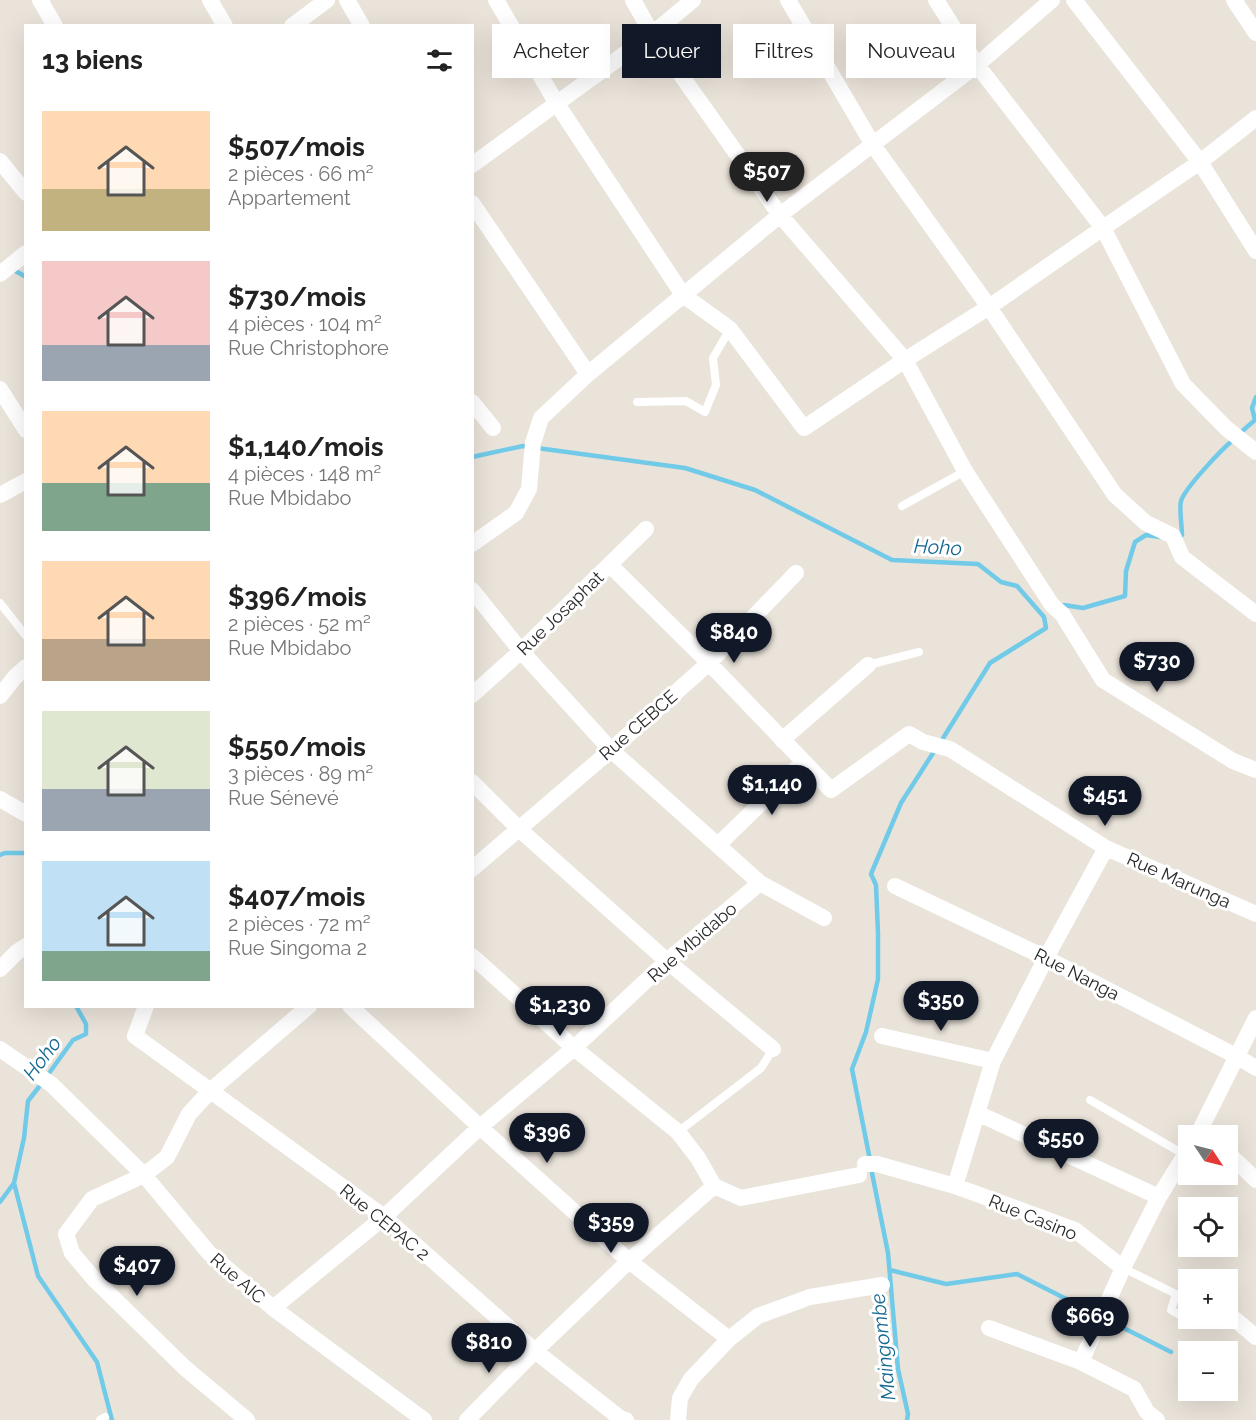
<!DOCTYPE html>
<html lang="fr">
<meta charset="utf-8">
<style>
body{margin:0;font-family:Raleway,sans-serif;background:#f2f2f2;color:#222;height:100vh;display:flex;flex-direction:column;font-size:22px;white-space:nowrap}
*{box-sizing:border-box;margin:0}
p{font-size:20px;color:#767676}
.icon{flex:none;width:33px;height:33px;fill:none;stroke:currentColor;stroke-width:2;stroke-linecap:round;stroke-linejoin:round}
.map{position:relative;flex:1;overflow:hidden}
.details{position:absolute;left:24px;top:24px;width:450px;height:984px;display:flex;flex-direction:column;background:#fff;border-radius:0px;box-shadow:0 6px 24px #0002}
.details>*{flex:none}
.top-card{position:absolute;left:492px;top:24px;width:570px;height:54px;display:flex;gap:12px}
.needle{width:39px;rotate:125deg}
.buttons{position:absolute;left:1178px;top:1125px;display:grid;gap:12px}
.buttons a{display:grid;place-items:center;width:60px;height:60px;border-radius:0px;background:#fff;box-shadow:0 6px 24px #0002;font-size:30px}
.price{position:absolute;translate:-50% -51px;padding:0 14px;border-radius:21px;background:#111827;color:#fff;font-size:20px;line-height:39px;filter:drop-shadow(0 2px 3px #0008)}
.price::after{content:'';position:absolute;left:50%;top:36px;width:18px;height:14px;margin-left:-9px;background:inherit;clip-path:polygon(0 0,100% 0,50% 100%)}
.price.on{background:#222;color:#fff}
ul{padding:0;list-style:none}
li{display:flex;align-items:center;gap:18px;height:150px;padding:0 18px}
li span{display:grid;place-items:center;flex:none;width:168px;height:120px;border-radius:0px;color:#555}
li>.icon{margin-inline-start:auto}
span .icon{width:72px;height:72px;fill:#fffc;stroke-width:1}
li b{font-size:26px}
h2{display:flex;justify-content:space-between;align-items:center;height:72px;padding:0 18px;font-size:26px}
.chip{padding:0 21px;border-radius:0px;background:#fff;box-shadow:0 6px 24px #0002;font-size:21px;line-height:54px}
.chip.on{background:#111827;color:#fff}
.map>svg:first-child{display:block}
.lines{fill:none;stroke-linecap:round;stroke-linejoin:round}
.stream{stroke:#71cae8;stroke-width:4.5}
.lane{stroke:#fff;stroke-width:8}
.street{stroke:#fff;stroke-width:16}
.labels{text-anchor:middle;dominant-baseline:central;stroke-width:6;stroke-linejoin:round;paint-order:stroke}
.street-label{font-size:18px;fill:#282828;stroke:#fff}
.water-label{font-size:20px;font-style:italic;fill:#136891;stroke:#fff}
</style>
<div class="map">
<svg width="1256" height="1420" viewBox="0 0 1256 1420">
<rect width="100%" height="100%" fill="#eae3da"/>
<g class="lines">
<path class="stream" d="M 12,269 L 26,277
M 1239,434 L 1255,420 L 1252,408 L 1256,397
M 537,448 L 685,468 L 755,490 L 892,560 L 978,564 L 1001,582 L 1017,586 L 1044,617
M 472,457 L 523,446 L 529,447
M 1177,538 L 1182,535 C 1182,527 1179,507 1181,501 C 1185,488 1221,450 1233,440
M 1060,608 L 1064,605 L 1083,608 L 1125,596 L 1126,571 L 1135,542 L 1146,535 L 1160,537
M 940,743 L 990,663 L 1046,628 L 1044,617
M 0,855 L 5,853 L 26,853
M 47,1076 L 73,1040 L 86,1034 L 86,1024 L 76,1006
M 870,1160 L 852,1069 L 866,1032 L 878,979 L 878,933 L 876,885 L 871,874 L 901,803 L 935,750
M 871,1168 L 888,1253 L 898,1369 L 908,1414 L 907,1420
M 14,1183 L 38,1276 L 97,1362 L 112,1420
M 0,1202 L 14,1183 L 24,1138 L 28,1101 L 42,1083
M 890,1270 L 946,1284 L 1017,1274 L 1171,1352"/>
<path class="lane" d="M 637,402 L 686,401 L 705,412 L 716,385 L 713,358 L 730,329
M 902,506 L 965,471
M 0,603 L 26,636
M 868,665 L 919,652
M 1090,1100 L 1185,1155
M 678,1132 L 761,1068 L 773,1049
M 1123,1268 L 1176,1294 L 1171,1310 L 1194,1323 L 1223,1318
M 100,1420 L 105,1417"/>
<path class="street" d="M 40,0 L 55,26
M 210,0 L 225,26
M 347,0 L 362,26
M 496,0 L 557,104 L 683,295 L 730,329 L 804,428 L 905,360 L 989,307 L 1103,228 L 1200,162 L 1256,118
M 633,0 L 652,34 L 780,215 L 905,360 L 965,471 L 1052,605 L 1062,614 L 1103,680 L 1233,761 L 1256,770
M 788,0 L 873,145 L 989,307 L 1115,495 L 1146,523 L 1173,536 L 1182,557 L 1256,614
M 936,0 L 977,65 L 1103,228 L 1183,384 L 1226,428 L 1256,452
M 1074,0 L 1200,162 L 1256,251
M 1234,0 L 1256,33
M 292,26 L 327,0
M 0,161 L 26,193
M 472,165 L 652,34 L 693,0
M 472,203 L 588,374
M 0,274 L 26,253
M 0,389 L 26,430
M 472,402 L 493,428
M 0,495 L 26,481
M 472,544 L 516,513 L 529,489 L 533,443 L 541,418 L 588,374 L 780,215 L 977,65 L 1052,0
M 610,565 L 709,663 L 831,790 L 909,734 L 923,742 L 950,749 L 1106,848 L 1256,914
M 472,590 L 521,651 L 611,750 L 760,883 L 824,918
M 472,695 L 521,651 L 646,529
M 0,696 L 15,677 L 26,667
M 782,740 L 868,665
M 472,782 L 519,829 L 667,961 L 773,1049
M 0,799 L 26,814
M 718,845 L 803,762
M 472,869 L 611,750 L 709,663 L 796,573
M 895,886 L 1046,958 L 1236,1056 L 1256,1068
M 472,956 L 574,1048 L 678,1132 L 698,1158 L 714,1186
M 0,969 L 17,952 L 26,946
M 146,1006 L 135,1036 L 384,1217 L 535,1351 L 620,1418 L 626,1420
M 350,1006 L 480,1127 L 629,1261 L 729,1339
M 882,1036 L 993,1061
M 0,1049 L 51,1084 L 144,1175 L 209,1253 L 273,1308 L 424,1420
M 977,1113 L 1159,1197
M 1197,1136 L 1256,1018
M 1227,1152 L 1256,1180
M 865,1164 L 877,1164 L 955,1186 L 1075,1230 L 1123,1268
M 714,1186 L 741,1198 L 859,1175
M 955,1186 L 993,1061 L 1046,958 L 1106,848
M 273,1308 L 384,1217 L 480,1127 L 574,1048 L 667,961 L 760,883
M 1232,1317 L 1256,1337
M 989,1328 L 1081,1362 L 1134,1389 L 1147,1412 L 1157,1420
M 1081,1362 L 1123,1268 L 1159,1197 L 1188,1150
M 247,1420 L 185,1368 L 94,1279 L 72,1253 L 66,1234 L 92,1199 L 144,1175 L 167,1157 L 189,1114 L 210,1091 L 309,1006
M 467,1420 L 535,1351 L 629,1261 L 714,1186
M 678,1420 L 680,1398 L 691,1379 L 729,1339 L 758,1316 L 810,1297 L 882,1285"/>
</g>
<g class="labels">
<g class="street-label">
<text transform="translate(560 613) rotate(-44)">Rue Josaphat</text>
<text transform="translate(638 725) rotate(-41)">Rue CEBCE</text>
<text transform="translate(1179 880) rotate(24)">Rue Marunga</text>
<text transform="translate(692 942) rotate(-41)">Rue Mbidabo</text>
<text transform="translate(1077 974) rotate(27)">Rue Nanga</text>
<text transform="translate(1033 1217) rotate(22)">Rue Casino</text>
<text transform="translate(385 1222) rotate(39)">Rue CEPAC 2</text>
<text transform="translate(238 1278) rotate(41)">Rue AIC</text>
</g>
<g class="water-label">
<text transform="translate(938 547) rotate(3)">Hoho</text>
<text transform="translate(42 1058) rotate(-53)">Hoho</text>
<text transform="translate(883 1347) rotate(-96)">Maingombe</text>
</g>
</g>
</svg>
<div class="buttons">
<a><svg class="needle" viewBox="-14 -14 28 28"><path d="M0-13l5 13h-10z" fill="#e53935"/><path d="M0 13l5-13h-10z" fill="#767676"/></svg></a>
<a><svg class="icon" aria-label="locate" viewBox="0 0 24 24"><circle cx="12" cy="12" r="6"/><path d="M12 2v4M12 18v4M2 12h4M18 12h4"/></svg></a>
<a>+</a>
<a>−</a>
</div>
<b class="price on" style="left:767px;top:203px">$507</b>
<b class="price" style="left:734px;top:664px">$840</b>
<b class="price" style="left:1157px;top:693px">$730</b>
<b class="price" style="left:772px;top:816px">$1,140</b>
<b class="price" style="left:1105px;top:827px">$451</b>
<b class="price" style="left:941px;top:1032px">$350</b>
<b class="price" style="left:560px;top:1037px">$1,230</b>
<b class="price" style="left:547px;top:1164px">$396</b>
<b class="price" style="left:1061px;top:1170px">$550</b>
<b class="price" style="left:611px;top:1254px">$359</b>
<b class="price" style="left:137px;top:1297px">$407</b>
<b class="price" style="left:1090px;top:1348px">$669</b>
<b class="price" style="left:489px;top:1374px">$810</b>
<div class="top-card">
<a class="chip">Acheter</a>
<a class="chip on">Louer</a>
<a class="chip">Filtres</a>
<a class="chip">Nouveau</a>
</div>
<section class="details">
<h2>13 biens<svg class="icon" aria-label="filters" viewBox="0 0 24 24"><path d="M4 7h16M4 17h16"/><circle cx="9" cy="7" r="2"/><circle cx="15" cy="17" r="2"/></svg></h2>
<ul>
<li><span style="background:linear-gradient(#ffd9b3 65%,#c2b280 0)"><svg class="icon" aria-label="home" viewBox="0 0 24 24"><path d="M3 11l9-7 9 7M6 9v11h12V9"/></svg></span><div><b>$507/mois</b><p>2 pièces · 66 m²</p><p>Appartement</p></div></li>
<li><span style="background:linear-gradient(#f6c9c9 70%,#9aa5b1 0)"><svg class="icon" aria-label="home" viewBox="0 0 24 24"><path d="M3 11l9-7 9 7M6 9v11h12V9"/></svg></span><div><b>$730/mois</b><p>4 pièces · 104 m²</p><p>Rue Christophore</p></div></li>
<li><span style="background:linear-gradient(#ffd9b3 60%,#7fa58c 0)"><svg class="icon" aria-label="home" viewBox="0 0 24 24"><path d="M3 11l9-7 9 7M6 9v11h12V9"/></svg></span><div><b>$1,140/mois</b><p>4 pièces · 148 m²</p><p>Rue Mbidabo</p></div></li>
<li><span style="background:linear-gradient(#ffd9b3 65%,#b9a48a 0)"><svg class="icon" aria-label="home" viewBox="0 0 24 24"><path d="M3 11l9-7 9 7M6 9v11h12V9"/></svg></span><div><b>$396/mois</b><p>2 pièces · 52 m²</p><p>Rue Mbidabo</p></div></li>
<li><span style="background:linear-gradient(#dfe7d0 65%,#9aa5b1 0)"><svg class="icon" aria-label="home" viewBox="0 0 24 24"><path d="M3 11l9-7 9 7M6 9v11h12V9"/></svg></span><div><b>$550/mois</b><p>3 pièces · 89 m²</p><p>Rue Sénevé</p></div></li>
<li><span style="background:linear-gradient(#bfe0f5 75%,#7fa58c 0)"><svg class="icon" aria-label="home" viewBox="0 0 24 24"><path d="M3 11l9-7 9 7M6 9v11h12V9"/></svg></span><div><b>$407/mois</b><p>2 pièces · 72 m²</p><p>Rue Singoma 2</p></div></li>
</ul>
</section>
</div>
